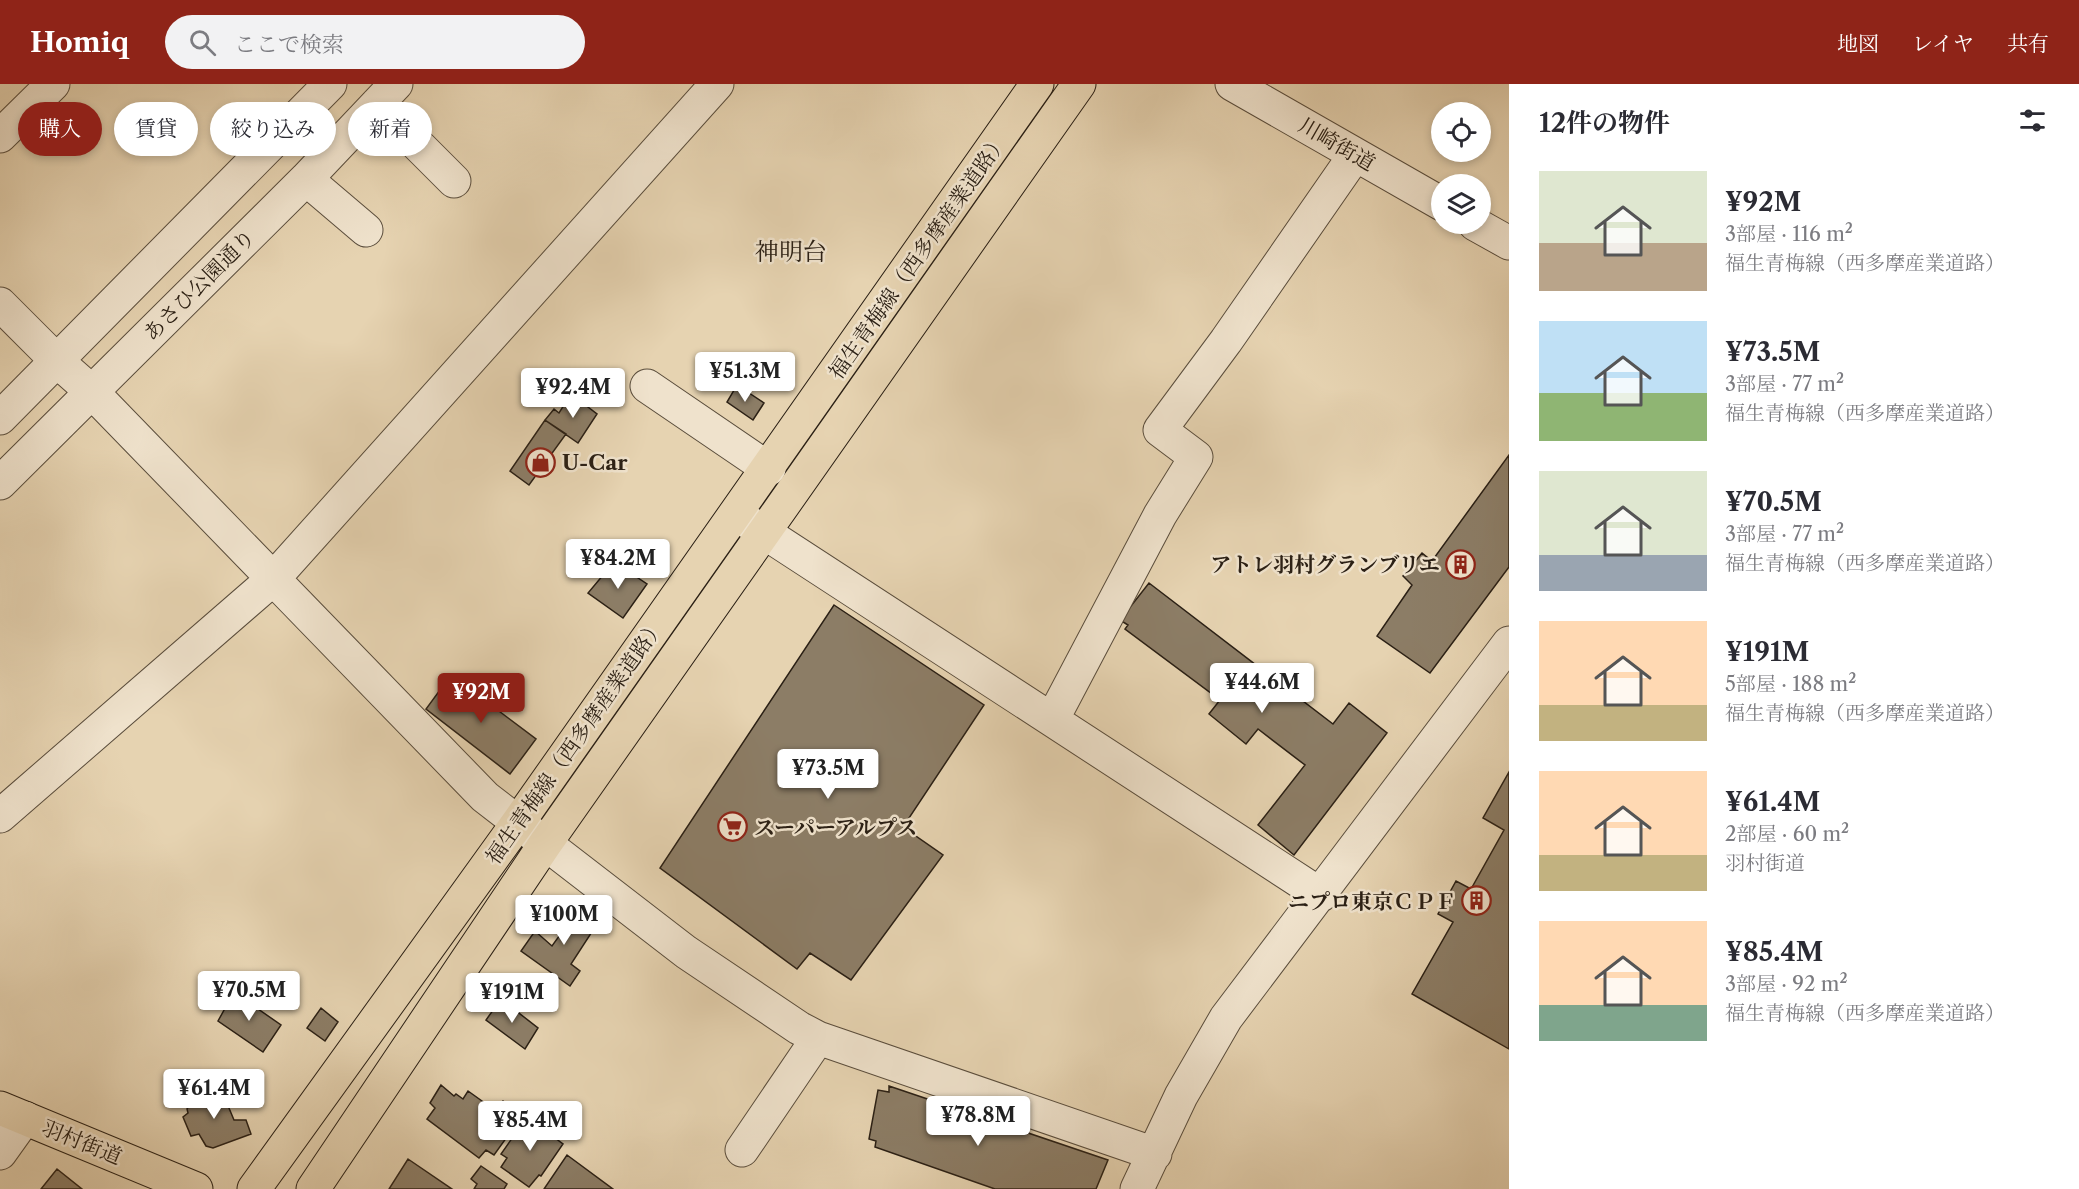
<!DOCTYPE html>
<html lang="ja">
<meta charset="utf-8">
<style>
body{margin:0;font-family:"Libre Caslon Text","Noto Serif JP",serif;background:#f2f2f3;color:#2b2b33;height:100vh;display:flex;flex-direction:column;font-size:22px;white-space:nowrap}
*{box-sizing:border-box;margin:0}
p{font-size:20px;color:#7c7c81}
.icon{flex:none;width:33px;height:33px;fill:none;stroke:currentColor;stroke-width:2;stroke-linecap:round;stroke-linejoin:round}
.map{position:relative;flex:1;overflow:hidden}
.sheet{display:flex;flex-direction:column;background:#fff;width:570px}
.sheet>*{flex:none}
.banner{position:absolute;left:18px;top:18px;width:570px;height:54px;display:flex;gap:12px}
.controls{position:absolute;left:1431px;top:18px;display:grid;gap:12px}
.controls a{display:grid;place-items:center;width:60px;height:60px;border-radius:50%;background:#fff;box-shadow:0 3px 9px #0003;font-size:30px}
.price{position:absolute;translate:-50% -51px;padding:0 14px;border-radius:6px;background:#fff;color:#222;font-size:20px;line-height:39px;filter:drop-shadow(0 2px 3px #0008)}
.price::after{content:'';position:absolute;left:50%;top:36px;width:18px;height:14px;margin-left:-9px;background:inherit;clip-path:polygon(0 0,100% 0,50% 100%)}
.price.current{background:#8f2418;color:#fff}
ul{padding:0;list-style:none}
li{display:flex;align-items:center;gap:18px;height:150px;padding:0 30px}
li span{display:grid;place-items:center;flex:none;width:168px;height:120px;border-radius:0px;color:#555}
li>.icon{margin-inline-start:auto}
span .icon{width:72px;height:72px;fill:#fffc;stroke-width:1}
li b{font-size:26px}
h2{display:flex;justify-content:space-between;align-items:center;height:72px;padding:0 30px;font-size:26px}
.chip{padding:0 21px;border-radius:27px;background:#fff;box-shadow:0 3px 9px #0003;font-size:21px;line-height:54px}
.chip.current{background:#8f2418;color:#fff}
header{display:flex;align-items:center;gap:36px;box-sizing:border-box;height:84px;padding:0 30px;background:#8f2418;color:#fff}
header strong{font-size:28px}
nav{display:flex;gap:33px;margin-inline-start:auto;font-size:21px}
.search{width:420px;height:54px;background:#f2f2f3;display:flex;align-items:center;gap:15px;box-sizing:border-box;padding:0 21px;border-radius:33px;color:#7c7c81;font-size:22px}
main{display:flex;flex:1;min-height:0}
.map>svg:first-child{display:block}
.building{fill:#8c7d66;stroke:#2b2015;stroke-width:1.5}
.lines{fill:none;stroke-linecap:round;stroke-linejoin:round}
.minor-casing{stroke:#5a4d3c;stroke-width:35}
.major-casing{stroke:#2b2015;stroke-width:35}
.minor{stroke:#efe2cc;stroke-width:33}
.major{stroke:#e6d3b1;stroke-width:33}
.labels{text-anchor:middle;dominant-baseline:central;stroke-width:5;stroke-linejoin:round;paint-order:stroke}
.street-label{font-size:21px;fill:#2b2015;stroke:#efe2cc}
.poi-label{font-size:21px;font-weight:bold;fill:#2b2015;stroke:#efe2cc;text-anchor:start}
.quarter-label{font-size:24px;fill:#2b2015;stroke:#efe2cc}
</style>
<header>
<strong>Homiq</strong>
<div class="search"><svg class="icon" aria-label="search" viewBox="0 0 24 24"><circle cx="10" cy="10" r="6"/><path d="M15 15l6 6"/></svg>ここで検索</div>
<nav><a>地図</a><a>レイヤ</a><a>共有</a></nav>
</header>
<main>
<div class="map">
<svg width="1509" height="1105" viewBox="0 0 1509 1105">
<rect width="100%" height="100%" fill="#e6d3b1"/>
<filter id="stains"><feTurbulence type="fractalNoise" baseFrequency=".00333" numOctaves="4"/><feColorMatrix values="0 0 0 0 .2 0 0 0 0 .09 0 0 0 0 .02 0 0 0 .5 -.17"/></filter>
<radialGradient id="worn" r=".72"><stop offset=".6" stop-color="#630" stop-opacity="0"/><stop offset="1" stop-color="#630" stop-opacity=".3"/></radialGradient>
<path class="building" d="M 737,301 L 764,319 L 753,336 L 727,318 Z
M 571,310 L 597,330 L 578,359 L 545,336 L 554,325 L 559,329 Z
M 545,336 L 566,350 L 529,401 L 510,387 Z
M 1509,371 L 1509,483 L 1430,589 L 1377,552 L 1412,501 L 1403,492 L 1422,469 L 1432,477 Z
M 614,478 L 647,500 L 623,534 L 588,509 Z
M 1149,499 L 1333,640 L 1349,619 L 1387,649 L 1294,771 L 1258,741 L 1305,681 L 1258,645 L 1246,660 L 1209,630 L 1220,616 L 1125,545 L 1128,541 L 1120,536 Z
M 834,521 L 984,621 L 903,743 L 943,771 L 851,896 L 810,869 L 797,885 L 660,784 Z
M 451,591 L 536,655 L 510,690 L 426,625 Z
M 1509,688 L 1509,965 L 1412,910 L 1453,838 L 1438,830 L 1456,797 L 1471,805 L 1504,746 L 1483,734 Z
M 583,819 L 601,834 L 571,880 L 580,887 L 570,902 L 521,867 L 535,847 L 552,862 Z
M 234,908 L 281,941 L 263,968 L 218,937 Z
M 501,915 L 538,944 L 525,965 L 486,936 Z
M 321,924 L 338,938 L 325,957 L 307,944 Z
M 203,1000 L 226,1017 L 234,1036 L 246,1036 L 251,1050 L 213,1064 L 206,1062 L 199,1050 L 191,1052 L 183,1033 L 188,1029 L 187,1025 Z
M 441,1001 L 454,1012 L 456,1010 L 463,1015 L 468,1007 L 496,1027 L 503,1017 L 522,1032 L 494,1071 L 486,1066 L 479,1074 L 427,1035 L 435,1024 L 430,1019 Z
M 889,1002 L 1108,1076 L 1096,1105 L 995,1105 L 875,1063 L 876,1057 L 869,1055 L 878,1006 L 889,1008 Z
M 527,1033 L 563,1060 L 541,1092 L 539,1091 L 529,1103 L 501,1083 L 507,1074 L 501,1070 Z
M 567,1071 L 613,1105 L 544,1105 Z
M 408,1075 L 452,1105 L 389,1105 Z
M 481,1082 L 507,1100 L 504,1105 L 474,1105 L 477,1100 L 471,1095 Z
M 57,1085 L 82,1105 L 41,1105 Z"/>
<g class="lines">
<defs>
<path id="minor" d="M 1232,0 L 1442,120
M 377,20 L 454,97
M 0,52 L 53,0
M 306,95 L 366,146
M 1475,140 L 1509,159
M 0,220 L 57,277 L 91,307 L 485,713 L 686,868 L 799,944 L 818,954 L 1155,1070
M 647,302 L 769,385
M 0,334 L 330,0
M 0,399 L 306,95 L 396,0
M 739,432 L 1321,811
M 1053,634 L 1160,431 L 1196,373 L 1160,346 L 1226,257 L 1355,71
M 0,732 L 273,495 L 717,0
M 742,1066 L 818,954
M 0,1069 L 25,1034
M 1137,1105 L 1181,1012 L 1226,934 L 1509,559"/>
<path id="major" d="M 0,1024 L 196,1105
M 254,1105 L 517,740 L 1037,0
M 313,1105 L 545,760 L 1079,0"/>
</defs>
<use href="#minor" class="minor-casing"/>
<use href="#major" class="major-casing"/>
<use href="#minor" class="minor"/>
<use href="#major" class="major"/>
</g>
<defs>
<symbol id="shop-ring" viewBox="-11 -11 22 22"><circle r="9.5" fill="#efe2cc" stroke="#8f2418" stroke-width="1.5"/><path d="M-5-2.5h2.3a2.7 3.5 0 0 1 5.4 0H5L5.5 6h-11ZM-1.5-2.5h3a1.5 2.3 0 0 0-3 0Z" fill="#8f2418"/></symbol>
<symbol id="building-ring" viewBox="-11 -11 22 22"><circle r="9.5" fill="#efe2cc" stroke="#8f2418" stroke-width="1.5"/><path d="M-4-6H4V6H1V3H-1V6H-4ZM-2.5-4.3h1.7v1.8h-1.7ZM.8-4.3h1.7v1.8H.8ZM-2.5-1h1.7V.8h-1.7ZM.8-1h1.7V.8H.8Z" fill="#8f2418"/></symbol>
<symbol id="supermarket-ring" viewBox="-11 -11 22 22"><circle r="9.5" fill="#efe2cc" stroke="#8f2418" stroke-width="1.5"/><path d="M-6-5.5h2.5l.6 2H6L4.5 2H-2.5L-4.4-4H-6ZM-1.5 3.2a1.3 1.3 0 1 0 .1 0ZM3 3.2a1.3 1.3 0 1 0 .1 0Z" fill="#8f2418"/></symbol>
</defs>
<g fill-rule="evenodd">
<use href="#shop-ring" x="524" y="362" width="33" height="33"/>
<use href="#building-ring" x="1444" y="464" width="33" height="33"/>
<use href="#supermarket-ring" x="716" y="726" width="33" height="33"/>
<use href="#building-ring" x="1460" y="800" width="33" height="33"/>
</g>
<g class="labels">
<g class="street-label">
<text transform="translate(1337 60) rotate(30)">川崎街道</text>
<text transform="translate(918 172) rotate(-55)">福生青梅線（西多摩産業道路）</text>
<text transform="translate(199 201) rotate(-45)">あさひ公園通り</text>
<text transform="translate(575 657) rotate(-55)">福生青梅線（西多摩産業道路）</text>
<text transform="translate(82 1058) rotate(22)">羽村街道</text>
</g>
<g class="poi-label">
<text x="562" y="378">U-Car</text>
<text x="1440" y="480" text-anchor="end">アトレ羽村グランブリエ</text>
<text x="754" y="743">スーパーアルプス</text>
<text x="1456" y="817" text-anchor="end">ニプロ東京ＣＰＦ</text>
</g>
<g class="quarter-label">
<text x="791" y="167">神明台</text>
</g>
</g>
<rect width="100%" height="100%" filter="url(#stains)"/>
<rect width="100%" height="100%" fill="url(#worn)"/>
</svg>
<div class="controls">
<a><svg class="icon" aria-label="locate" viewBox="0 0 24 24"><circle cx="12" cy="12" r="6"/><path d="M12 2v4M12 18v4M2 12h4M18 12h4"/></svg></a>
<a><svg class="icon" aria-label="layers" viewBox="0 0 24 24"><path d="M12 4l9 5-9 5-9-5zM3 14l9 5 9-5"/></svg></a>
</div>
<b class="price" style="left:745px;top:319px">¥51.3M</b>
<b class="price" style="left:573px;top:335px">¥92.4M</b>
<b class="price" style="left:618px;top:506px">¥84.2M</b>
<b class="price" style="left:1262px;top:630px">¥44.6M</b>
<b class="price current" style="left:481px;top:640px">¥92M</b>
<b class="price" style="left:828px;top:716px">¥73.5M</b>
<b class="price" style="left:564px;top:862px">¥100M</b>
<b class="price" style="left:249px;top:938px">¥70.5M</b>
<b class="price" style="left:512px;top:940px">¥191M</b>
<b class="price" style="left:214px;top:1036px">¥61.4M</b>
<b class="price" style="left:978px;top:1063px">¥78.8M</b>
<b class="price" style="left:530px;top:1068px">¥85.4M</b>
<div class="banner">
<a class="chip current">購入</a>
<a class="chip">賃貸</a>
<a class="chip">絞り込み</a>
<a class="chip">新着</a>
</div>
</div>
<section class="sheet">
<h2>12件の物件<svg class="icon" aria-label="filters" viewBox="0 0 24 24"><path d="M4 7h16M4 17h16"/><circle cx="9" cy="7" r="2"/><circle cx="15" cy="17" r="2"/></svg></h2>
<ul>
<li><span style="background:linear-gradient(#dfe7d0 60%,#b9a48a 0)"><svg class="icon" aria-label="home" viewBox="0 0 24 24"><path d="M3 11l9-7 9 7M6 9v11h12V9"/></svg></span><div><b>¥92M</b><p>3部屋 · 116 m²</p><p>福生青梅線（西多摩産業道路）</p></div></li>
<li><span style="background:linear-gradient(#bfe0f5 60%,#8fb573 0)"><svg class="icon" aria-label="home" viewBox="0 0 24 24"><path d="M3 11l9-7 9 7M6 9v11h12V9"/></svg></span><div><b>¥73.5M</b><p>3部屋 · 77 m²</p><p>福生青梅線（西多摩産業道路）</p></div></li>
<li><span style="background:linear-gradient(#dfe7d0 70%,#9aa5b1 0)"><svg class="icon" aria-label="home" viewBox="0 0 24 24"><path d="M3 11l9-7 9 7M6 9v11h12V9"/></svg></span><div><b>¥70.5M</b><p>3部屋 · 77 m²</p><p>福生青梅線（西多摩産業道路）</p></div></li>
<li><span style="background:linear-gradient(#ffd9b3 70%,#c2b280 0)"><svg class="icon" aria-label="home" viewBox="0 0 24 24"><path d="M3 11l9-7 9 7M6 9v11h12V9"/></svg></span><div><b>¥191M</b><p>5部屋 · 188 m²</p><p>福生青梅線（西多摩産業道路）</p></div></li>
<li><span style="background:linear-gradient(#ffd9b3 70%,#c2b280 0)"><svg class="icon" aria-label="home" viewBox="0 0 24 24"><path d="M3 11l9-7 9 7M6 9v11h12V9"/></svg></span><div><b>¥61.4M</b><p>2部屋 · 60 m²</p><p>羽村街道</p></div></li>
<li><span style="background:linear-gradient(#ffd9b3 70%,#7fa58c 0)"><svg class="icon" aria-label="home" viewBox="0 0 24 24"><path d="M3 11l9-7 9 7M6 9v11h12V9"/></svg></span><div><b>¥85.4M</b><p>3部屋 · 92 m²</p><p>福生青梅線（西多摩産業道路）</p></div></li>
</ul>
</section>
</main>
